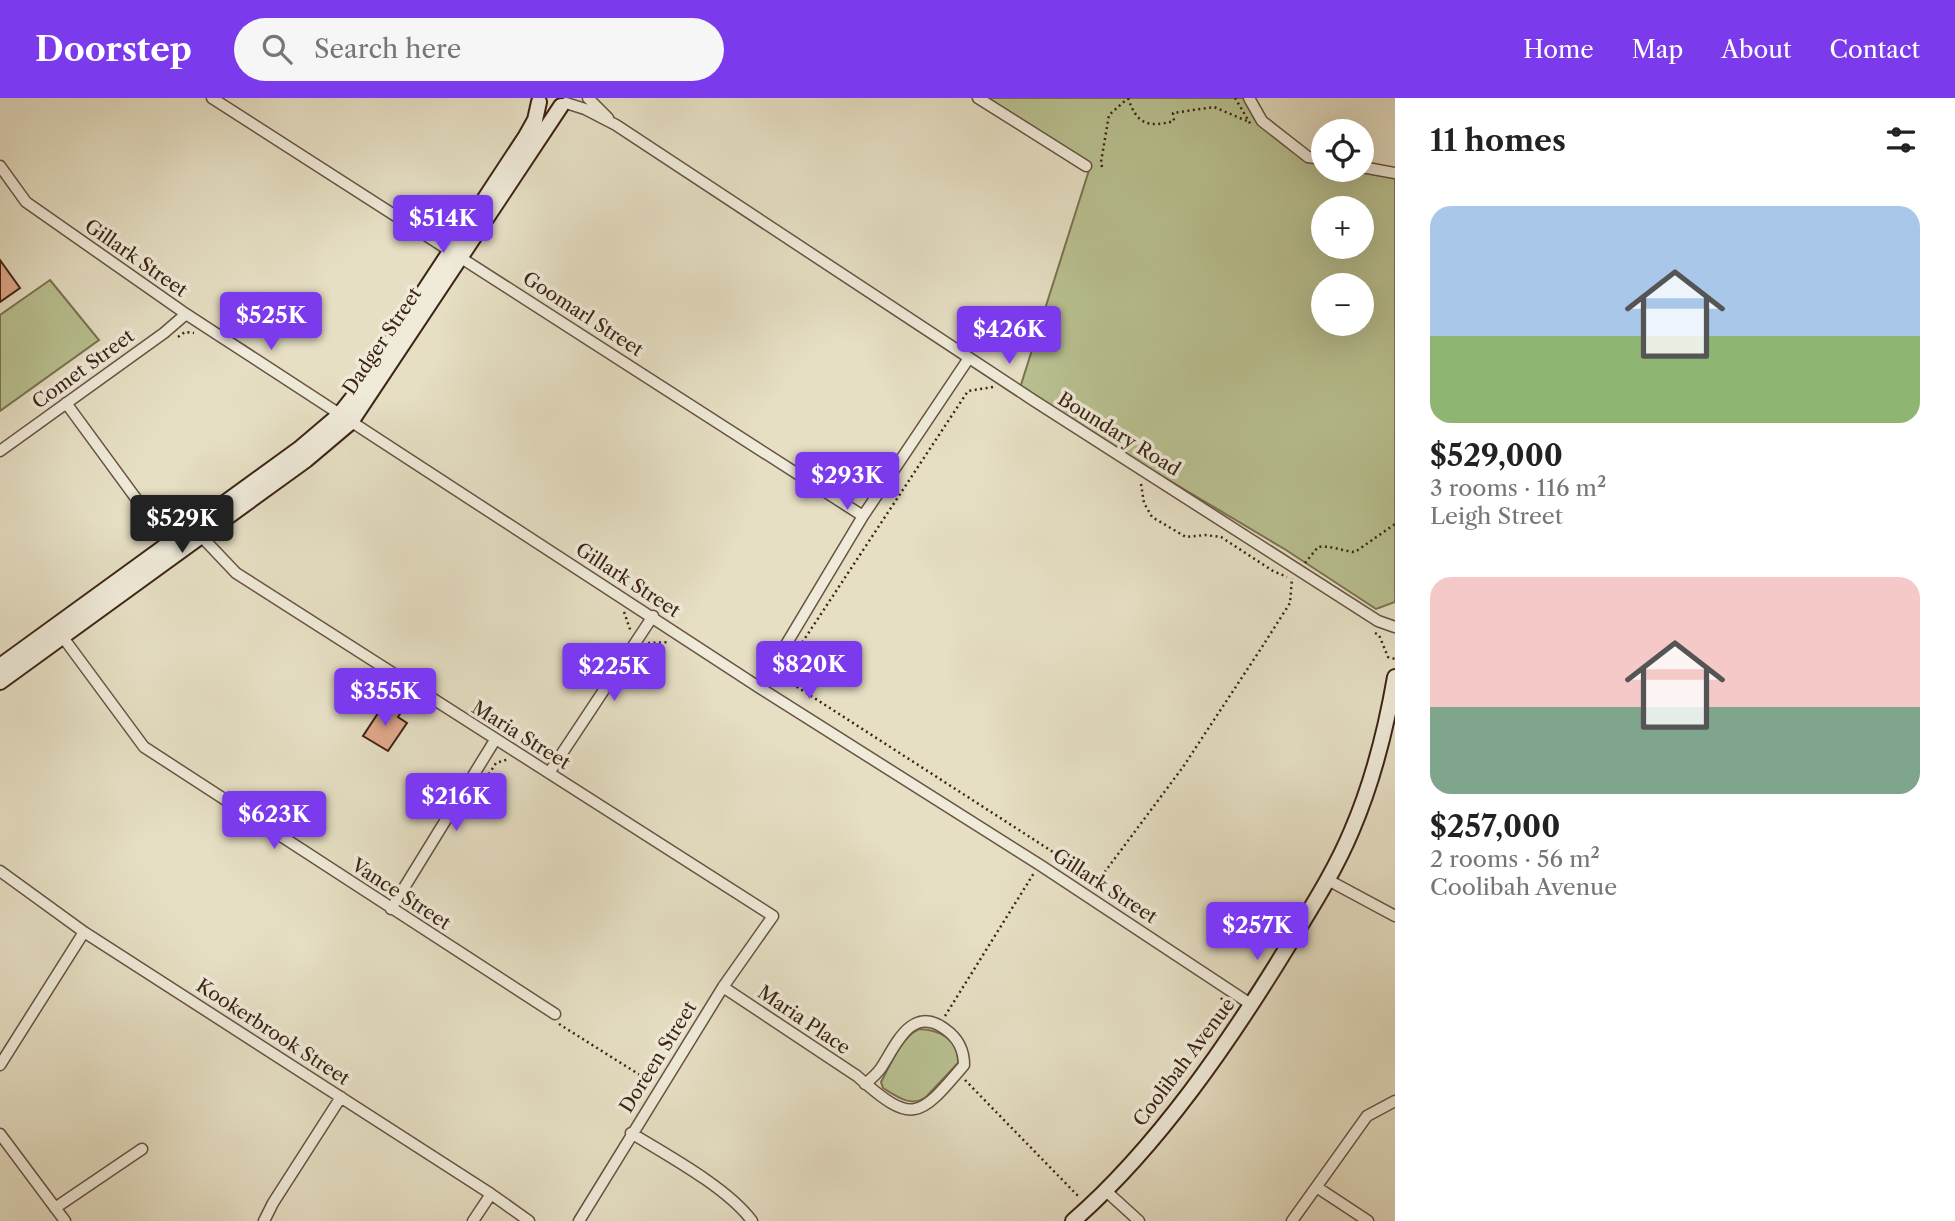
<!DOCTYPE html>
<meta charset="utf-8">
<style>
body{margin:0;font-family:"Libre Caslon Text",serif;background:#f6f6f6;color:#222;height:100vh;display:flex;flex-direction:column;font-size:26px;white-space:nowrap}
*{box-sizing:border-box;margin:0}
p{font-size:23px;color:#767676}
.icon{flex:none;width:38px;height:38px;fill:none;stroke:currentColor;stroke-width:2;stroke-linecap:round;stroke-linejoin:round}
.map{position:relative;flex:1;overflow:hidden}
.drawer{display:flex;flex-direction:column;background:#fff;width:560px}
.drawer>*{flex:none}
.controls{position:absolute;left:1311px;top:21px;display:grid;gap:14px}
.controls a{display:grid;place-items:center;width:63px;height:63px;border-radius:50%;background:#fff;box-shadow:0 7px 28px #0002;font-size:35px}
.price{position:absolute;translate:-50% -60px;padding:0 16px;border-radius:7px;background:#7c3aed;color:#fff;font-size:23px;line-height:46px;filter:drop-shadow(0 2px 4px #0008)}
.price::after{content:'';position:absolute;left:50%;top:42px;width:21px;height:16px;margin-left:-10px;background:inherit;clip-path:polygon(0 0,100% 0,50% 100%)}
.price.current{background:#222;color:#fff}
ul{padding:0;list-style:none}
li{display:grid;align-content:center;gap:14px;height:371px;padding:0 35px}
li span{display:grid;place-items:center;height:217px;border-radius:21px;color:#555}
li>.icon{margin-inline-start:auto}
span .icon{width:126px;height:126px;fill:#fffc;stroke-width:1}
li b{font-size:30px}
h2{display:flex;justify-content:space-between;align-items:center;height:84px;padding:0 35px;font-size:30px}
header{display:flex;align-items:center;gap:42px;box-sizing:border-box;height:98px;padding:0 35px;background:#7c3aed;color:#fff}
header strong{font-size:33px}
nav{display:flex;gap:38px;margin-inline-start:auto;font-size:24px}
.search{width:490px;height:63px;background:#f6f6f6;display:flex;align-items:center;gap:18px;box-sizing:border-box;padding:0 24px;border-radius:38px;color:#767676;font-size:26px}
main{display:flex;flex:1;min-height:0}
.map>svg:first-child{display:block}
.green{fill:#b9c191;stroke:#7b7252;stroke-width:2;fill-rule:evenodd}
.building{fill:#e2a98d;stroke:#3d2414;stroke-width:2}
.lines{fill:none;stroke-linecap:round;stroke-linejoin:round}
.street-casing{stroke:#675340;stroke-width:13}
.secondary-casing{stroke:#3d2414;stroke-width:18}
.path{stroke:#3d2414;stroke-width:2.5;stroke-dasharray:2 3.5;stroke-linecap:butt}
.street{stroke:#efead9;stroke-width:10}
.secondary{stroke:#efead9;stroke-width:14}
.labels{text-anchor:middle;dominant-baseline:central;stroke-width:7;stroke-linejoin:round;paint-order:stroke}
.street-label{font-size:19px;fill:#3d2414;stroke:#efead9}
</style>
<header>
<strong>Doorstep</strong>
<div class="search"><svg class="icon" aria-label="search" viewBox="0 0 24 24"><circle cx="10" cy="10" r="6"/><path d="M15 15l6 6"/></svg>Search here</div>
<nav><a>Home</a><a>Map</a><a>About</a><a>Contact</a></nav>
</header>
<main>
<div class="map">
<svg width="1395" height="1123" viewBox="0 0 1395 1123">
<rect width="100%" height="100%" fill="#e6dfc4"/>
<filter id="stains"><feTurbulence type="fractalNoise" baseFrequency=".00286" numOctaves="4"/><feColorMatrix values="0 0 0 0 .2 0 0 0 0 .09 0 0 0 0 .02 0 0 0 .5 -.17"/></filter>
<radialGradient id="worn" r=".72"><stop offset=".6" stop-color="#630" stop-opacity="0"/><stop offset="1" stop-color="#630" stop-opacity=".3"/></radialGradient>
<path class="green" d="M 983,0 L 1249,0 L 1262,23 L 1308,59 L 1323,61 L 1323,72 L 1395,75 L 1395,504 L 1376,511 L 1286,452 L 1019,293 L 1090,69 ZM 1323,110 L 1362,110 L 1362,149 L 1323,149 ZM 1323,187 L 1362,187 L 1362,226 L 1323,226 Z
M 50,182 L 99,242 L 0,313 L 0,217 Z
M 919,931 C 940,932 959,941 958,965 L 926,999 C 911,1010 896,998 883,990 L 881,984 C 890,968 901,939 919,931 Z"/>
<path class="building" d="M 0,162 L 20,190 L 0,204 Z
M 384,606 L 400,616 L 398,619 L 407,625 L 388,653 L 363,638 Z"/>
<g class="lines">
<defs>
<path id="street" d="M 212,0 L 863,418
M 588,0 L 608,20
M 978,0 L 1086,68
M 1249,0 L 1262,23 L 1308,59 L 1323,61
M 566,5 L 585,11 L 616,27 L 1033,302 L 1378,523 L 1395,529
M 0,68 L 26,104 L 186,216 L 760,590 L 1040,767 L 1252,907
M 1362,69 L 1395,75
M 66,305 L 154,425
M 0,353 L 164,235 L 186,216
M 199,436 L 236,475 L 773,818 L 723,889 L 579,1123
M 59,534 L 144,649 L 555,916
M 760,590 L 863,418 L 969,260
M 549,675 L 653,518
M 0,773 L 84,834 L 491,1096 L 529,1123
M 1328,782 L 1395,818
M 391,811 L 495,642
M 723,889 L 857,978 C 913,1028 919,1020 964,967 C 964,951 958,940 945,931 C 911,906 895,949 881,970 C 877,976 871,981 865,986
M 0,967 L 84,834
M 631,1035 C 667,1057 728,1090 752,1123
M 0,1036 L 65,1123
M 1318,1090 L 1368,1123
M 1106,1093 L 1139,1123
M 55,1110 L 142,1051
M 264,1123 L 273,1105 L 341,999
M 473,1123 L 491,1096
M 1292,1123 L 1367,1018 L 1395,1003"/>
<path id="secondary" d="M 0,568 L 299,351 L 339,317 L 361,289 L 526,38 L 535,22 L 539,4
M 0,584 L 306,362 L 351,324 L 561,8
M 1073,1123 C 1158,1049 1230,943 1288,848 C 1311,810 1335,773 1352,732 C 1373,683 1386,631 1395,579"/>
</defs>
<use href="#street" class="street-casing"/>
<use href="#secondary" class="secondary-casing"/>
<path class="path" d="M 1128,0 C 1137,26 1147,30 1174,23 L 1173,15 L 1214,9 L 1247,23
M 1235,0 L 1251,27
M 1102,69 L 1101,64 L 1109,17 L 1127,1
M 1336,72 L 1353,76
M 178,239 L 185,234 L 194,235
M 993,289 L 968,293 L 790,563 L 787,574 L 788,583 L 1098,783 L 1094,788
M 1141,386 L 1144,405 L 1152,419 L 1186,439 L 1205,437 L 1221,439 L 1273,473 L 1287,479
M 162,422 L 170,422 L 175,426
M 1305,465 L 1318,449 C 1330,447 1342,453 1355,454 L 1395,426
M 624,514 L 631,534
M 1375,535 L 1379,537 L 1388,559 L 1395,561
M 648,545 L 670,544
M 534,654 L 550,653
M 471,704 L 496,665 L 509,661
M 1098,783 L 1183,669 L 1262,549 L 1290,505 L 1292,480
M 413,798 L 415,812
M 1221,900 L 1232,914
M 945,918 L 1034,775
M 559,926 L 651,984
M 965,982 L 1080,1100"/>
<use href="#street" class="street"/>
<use href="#secondary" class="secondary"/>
</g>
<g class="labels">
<g class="street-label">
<text transform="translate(136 160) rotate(35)">Gillark Street</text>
<text transform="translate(583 216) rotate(33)">Goomarl Street</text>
<text transform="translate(382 243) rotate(-56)">Dadger Street</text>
<text transform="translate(83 271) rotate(-36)">Comet Street</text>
<text transform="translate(1119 336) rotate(32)">Boundary Road</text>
<text transform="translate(628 482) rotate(33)">Gillark Street</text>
<text transform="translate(521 637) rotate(32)">Maria Street</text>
<text transform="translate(1105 788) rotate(33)">Gillark Street</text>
<text transform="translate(401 796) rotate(33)">Vance Street</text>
<text transform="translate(804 922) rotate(34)">Maria Place</text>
<text transform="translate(273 934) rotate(33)">Kookerbrook Street</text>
<text transform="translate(658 959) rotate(-58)">Doreen Street</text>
<text transform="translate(1184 964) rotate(-53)">Coolibah Avenue</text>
</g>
</g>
<rect width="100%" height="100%" filter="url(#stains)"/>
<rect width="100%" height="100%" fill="url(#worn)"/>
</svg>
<div class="controls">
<a><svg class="icon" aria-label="locate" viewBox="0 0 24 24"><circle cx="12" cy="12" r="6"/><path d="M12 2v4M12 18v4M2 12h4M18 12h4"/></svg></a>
<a>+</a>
<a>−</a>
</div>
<b class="price" style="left:443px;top:157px">$514K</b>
<b class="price" style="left:271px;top:254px">$525K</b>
<b class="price" style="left:1009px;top:268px">$426K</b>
<b class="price" style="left:847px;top:414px">$293K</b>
<b class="price current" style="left:182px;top:457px">$529K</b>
<b class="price" style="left:809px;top:603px">$820K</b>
<b class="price" style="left:614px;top:605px">$225K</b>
<b class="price" style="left:385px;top:630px">$355K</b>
<b class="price" style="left:456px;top:735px">$216K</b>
<b class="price" style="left:274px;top:753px">$623K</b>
<b class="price" style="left:1257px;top:864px">$257K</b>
</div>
<section class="drawer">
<h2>11 homes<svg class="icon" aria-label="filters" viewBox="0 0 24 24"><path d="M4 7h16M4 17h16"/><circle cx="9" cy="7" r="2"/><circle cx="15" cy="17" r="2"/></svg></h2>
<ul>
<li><span style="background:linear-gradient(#a9c7e8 60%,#8fb573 0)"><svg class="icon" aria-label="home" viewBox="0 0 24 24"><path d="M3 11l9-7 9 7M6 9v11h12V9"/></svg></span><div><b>$529,000</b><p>3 rooms · 116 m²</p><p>Leigh Street</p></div></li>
<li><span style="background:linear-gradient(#f6c9c9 60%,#7fa58c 0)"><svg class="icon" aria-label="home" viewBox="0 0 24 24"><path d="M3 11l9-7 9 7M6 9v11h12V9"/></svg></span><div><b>$257,000</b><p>2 rooms · 56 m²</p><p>Coolibah Avenue</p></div></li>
</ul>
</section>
</main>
